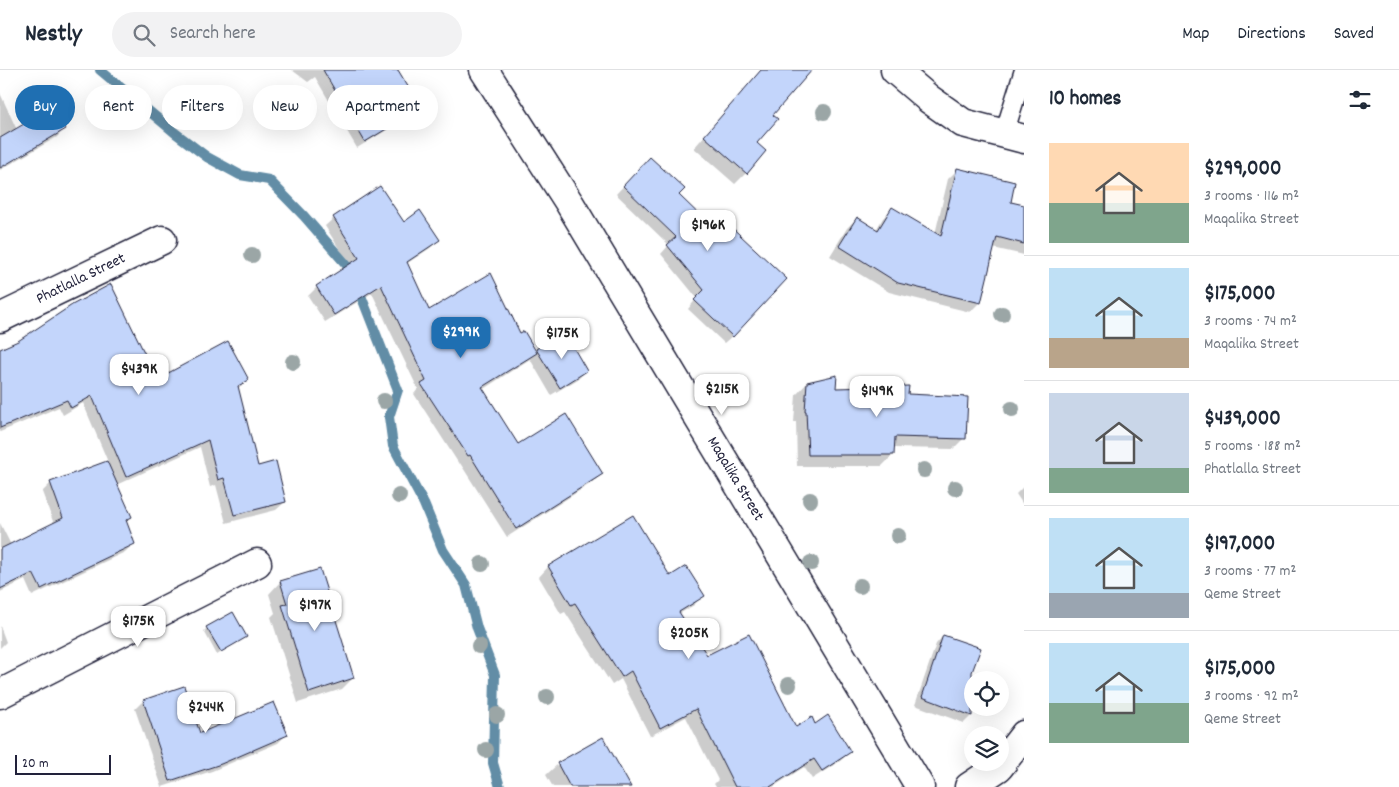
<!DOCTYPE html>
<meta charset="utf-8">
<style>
body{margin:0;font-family:Dekko,sans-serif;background:#f2f2f3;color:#1f2937;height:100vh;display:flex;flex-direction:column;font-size:19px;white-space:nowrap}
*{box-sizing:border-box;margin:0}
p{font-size:16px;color:#747a83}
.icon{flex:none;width:28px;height:28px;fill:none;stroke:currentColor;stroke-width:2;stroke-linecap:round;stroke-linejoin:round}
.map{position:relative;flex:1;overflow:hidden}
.side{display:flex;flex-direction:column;background:#fff;width:375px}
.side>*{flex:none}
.guide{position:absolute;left:15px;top:15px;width:475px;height:45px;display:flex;gap:10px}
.fabs{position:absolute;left:964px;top:601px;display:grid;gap:10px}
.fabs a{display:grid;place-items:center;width:45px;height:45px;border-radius:50%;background:#fff;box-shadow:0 5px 20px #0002;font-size:25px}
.scale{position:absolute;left:15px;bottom:12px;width:96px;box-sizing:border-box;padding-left:5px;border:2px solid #22223b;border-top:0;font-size:14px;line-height:18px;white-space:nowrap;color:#22223b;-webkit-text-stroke:4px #fff;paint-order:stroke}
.price{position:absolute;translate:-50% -42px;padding:0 11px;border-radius:10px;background:#fff;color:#222;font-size:16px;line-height:32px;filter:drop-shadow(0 1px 2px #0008)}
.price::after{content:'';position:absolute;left:50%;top:30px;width:15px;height:11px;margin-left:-8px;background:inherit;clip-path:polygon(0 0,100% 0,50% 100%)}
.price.selected{background:#1f6fb2;color:#fff}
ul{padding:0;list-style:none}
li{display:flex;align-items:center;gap:15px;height:125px;padding:0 25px}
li+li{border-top:1px solid #e0e1e3}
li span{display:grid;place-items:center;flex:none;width:140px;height:100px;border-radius:0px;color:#555}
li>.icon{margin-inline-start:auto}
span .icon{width:60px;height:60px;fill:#fffc;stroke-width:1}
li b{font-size:21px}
h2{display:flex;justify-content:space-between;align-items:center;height:60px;padding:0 25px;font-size:21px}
.pill{padding:0 18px;border-radius:22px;background:#fff;box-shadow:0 5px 20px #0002;font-size:18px;line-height:45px}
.pill.selected{background:#1f6fb2;color:#fff}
header{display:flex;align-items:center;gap:30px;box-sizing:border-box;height:70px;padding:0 25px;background:#fff;border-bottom:1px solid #e0e1e3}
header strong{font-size:24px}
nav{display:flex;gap:28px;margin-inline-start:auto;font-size:18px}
.search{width:350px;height:45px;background:#f2f2f3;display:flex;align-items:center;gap:12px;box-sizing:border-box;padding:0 18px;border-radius:28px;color:#747a83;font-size:19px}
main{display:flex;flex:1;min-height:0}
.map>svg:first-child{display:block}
.shadow{fill:#0003}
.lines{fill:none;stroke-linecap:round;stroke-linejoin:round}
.stream{stroke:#628da6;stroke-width:10}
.building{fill:#c3d5fb;stroke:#22223b}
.lane-casing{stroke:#22223b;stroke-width:21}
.street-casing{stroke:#22223b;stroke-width:31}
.lane{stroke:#fff;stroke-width:18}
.street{stroke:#fff;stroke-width:28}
.tree{fill:#9ba6a6}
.labels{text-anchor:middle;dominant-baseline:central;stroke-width:5;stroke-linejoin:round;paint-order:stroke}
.street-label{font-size:16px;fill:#22223b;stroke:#fff}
</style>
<header>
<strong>Nestly</strong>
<div class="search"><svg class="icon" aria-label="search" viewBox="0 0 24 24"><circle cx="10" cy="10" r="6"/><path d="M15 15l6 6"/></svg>Search here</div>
<nav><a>Map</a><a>Directions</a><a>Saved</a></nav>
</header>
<main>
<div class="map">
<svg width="1024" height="717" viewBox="0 0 1024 717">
<rect width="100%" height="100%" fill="#fff"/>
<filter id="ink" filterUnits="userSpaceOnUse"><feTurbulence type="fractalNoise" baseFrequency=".02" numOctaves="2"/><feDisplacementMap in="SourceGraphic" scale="10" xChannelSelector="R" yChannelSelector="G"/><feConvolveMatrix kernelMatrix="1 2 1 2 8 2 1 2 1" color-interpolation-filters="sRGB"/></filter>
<g filter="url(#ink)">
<path class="shadow" d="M 292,0 L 397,0 L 419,38 L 411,45 L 357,78 L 315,7 L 308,12 Z
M 761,0 L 810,0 L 772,45 L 756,74 L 746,103 L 735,114 L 694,78 Z
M 0,23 L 17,60 L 64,59 L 57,67 L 0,100 Z
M 650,88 L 677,125 L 732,266 L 724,273 L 688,239 L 697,228 L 661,184 L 669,175 L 616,124 Z
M 957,100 L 1009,133 L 1024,136 L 1024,185 L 993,178 L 980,232 L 970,242 L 889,222 L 830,186 L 847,158 L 857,148 L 876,160 L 883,148 L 892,139 L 935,164 L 948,109 Z
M 334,148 L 404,153 L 438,170 L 430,178 L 406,194 L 428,242 L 520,265 L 535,282 L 537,280 L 586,301 L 578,309 L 551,325 L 530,289 L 482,320 L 518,376 L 602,404 L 593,412 L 507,467 L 460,393 L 459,394 L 414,324 L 418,319 L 372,223 L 325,252 L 308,226 L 317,217 L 350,196 L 325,156 Z
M 0,280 L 156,311 L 248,310 L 237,319 L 257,397 L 285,432 L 276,440 L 226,453 L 216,415 L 210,417 L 200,377 L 116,415 L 130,447 L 126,451 L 133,474 L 125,482 L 32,526 L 25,510 L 0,522 L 0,453 L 11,475 L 54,454 L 42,422 L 51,413 L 108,392 L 83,333 L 63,345 L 59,337 L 0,362 Z
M 807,313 L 835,320 L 907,325 L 964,368 L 953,379 L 893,378 L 893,385 L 882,396 L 797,396 L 796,352 L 794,352 L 796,325 Z
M 1024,416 L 1024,436 L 1016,424 Z
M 632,447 L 669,508 L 703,525 L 694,535 L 679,544 L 707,587 L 796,659 L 815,656 L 850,682 L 840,691 L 812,709 L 804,697 L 773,717 L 716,717 L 714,714 L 718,710 L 686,647 L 650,666 L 621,609 L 612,615 L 565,542 L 561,544 L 539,507 L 548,497 Z
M 320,500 L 353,608 L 342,619 L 298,633 L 271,547 L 275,543 L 269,524 L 280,512 Z
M 0,556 L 6,572 L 0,578 Z
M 207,558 L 246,567 L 217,585 L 204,561 Z
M 943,566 L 968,612 L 972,615 L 972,638 L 974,638 L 972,645 L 964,653 L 915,635 L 936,574 Z
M 183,617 L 199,664 L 286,665 L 278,673 L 212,701 L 162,717 L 135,639 L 143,631 Z
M 558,694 L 629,717 L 553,717 L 546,705 Z"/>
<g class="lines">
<path class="stream" d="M 100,0 L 174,62 L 207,87 L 240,105 L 269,110 L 304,146 L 351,200 L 398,320 L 389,347 L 393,376 L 424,434 L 443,480 L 466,515 L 477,558 L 495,605 L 493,693 L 500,717"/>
</g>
<path class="building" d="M 323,0 L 398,0 L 421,38 L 365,72 Z
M 761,0 L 812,0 L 773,45 L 778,49 L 757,73 L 766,81 L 747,104 L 704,66 Z
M 53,37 L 66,59 L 0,98 L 0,68 Z
M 650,87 L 685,119 L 679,125 L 713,158 L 724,150 L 787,209 L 733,267 L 694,230 L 704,220 L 667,175 L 676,167 L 623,116 Z
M 957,98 L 1015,112 L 1011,132 L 1024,135 L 1024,174 L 997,167 L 981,233 L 898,213 L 839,176 L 857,147 L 878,160 L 892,137 L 941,166 Z
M 380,116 L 404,152 L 420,140 L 440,170 L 407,192 L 429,240 L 491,203 L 520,263 L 524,261 L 537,283 L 482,317 L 518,374 L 566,344 L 603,404 L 516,459 L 470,385 L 468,386 L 421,314 L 426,311 L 381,215 L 334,245 L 316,216 L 359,188 L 333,147 Z
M 111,214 L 157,309 L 228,271 L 249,310 L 238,316 L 258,396 L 276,391 L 286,432 L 234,445 L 224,408 L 218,410 L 208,370 L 126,407 L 92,326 L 71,338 L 67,330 L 0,358 L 0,279 L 18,271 L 72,235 Z
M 564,261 L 587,301 L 560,318 L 536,279 Z
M 837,305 L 836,318 L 909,316 L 908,324 L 968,327 L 966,369 L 895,367 L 894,385 L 808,385 L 806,341 L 805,341 L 807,312 Z
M 107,391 L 132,447 L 126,450 L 135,474 L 41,519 L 33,503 L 0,519 L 0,479 L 63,448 L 50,412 Z
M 633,445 L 670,506 L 686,496 L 705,526 L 679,542 L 707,585 L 749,564 L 796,657 L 812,647 L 815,654 L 828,645 L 851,682 L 822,701 L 814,689 L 770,717 L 735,717 L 696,639 L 660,658 L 631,601 L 622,607 L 575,533 L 571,535 L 548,496 Z
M 320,499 L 354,608 L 309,623 L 282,535 L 287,534 L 280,511 Z
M 233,542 L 247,567 L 221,582 L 206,557 Z
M 943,565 L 981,578 L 972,602 L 972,646 L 922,627 Z
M 184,616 L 200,663 L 274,632 L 288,665 L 221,694 L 170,711 L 143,630 Z
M 603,667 L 631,717 L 570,717 L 557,693 Z"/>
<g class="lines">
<defs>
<path id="lane" d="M 1004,64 L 1024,0"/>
<path id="street" d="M 484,0 L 570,134 L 920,717
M 895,0 L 929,29 L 963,53 L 1024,69
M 0,248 L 162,170
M 0,624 L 257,493
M 969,717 L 999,697 L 1024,665"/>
</defs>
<use href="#lane" class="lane-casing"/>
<use href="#street" class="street-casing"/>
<use href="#lane" class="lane"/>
<use href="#street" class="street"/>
</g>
<g class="tree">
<circle cx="824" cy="42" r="8"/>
<circle cx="252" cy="185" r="8"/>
<circle cx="1002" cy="244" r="8"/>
<circle cx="293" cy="292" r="8"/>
<circle cx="384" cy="331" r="8"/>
<circle cx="1012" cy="339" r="8"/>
<circle cx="924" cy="400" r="8"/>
<circle cx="955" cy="418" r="8"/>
<circle cx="399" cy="426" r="8"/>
<circle cx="810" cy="430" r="8"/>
<circle cx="898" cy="466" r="8"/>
<circle cx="811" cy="493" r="8"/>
<circle cx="482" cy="494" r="8"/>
<circle cx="860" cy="516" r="8"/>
<circle cx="479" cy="576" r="8"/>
<circle cx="789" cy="615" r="8"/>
<circle cx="547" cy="627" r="8"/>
<circle cx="497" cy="645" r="8"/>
<circle cx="486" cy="680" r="8"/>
</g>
</g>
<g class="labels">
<g class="street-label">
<text transform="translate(81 209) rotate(-26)">Phatlalla Street</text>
<text transform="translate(735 409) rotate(59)">Maqalika Street</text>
</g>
</g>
</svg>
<div class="fabs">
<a><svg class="icon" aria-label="locate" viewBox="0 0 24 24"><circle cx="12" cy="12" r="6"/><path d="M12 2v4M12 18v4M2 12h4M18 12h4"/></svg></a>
<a><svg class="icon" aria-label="layers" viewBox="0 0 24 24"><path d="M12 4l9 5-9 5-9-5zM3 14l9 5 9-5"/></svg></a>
</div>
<div class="scale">20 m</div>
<b class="price" style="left:708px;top:182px">$196K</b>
<b class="price selected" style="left:461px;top:289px">$299K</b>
<b class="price" style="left:562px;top:290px">$175K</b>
<b class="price" style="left:139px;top:326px">$439K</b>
<b class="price" style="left:722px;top:346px">$215K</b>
<b class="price" style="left:877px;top:348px">$149K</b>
<b class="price" style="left:315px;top:562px">$197K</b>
<b class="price" style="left:138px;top:578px">$175K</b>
<b class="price" style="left:689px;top:590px">$205K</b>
<b class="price" style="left:206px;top:664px">$244K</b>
<div class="guide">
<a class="pill selected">Buy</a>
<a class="pill">Rent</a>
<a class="pill">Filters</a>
<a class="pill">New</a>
<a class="pill">Apartment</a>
</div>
</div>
<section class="side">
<h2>10 homes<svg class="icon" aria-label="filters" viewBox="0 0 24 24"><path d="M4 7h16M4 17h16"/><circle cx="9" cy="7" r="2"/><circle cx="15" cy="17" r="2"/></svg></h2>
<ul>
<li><span style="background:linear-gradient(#ffd9b3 60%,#7fa58c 0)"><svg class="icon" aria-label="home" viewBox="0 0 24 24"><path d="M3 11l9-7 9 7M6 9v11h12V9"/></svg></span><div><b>$299,000</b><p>3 rooms · 116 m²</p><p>Maqalika Street</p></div></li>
<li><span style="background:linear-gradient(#bfe0f5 70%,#b9a48a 0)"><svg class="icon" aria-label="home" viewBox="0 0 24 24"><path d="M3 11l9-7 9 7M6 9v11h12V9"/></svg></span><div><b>$175,000</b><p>3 rooms · 74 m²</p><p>Maqalika Street</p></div></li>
<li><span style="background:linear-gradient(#c9d6e8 75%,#7fa58c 0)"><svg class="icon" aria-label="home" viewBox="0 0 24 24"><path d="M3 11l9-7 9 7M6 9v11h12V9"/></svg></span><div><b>$439,000</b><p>5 rooms · 188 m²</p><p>Phatlalla Street</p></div></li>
<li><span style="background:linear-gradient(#bfe0f5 75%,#9aa5b1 0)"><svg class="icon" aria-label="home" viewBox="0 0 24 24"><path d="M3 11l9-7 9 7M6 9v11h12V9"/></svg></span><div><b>$197,000</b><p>3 rooms · 77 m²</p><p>Qeme Street</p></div></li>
<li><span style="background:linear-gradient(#bfe0f5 60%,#7fa58c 0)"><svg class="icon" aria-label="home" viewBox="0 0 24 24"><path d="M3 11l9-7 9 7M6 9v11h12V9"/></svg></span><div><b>$175,000</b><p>3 rooms · 92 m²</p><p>Qeme Street</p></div></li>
</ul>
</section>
</main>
